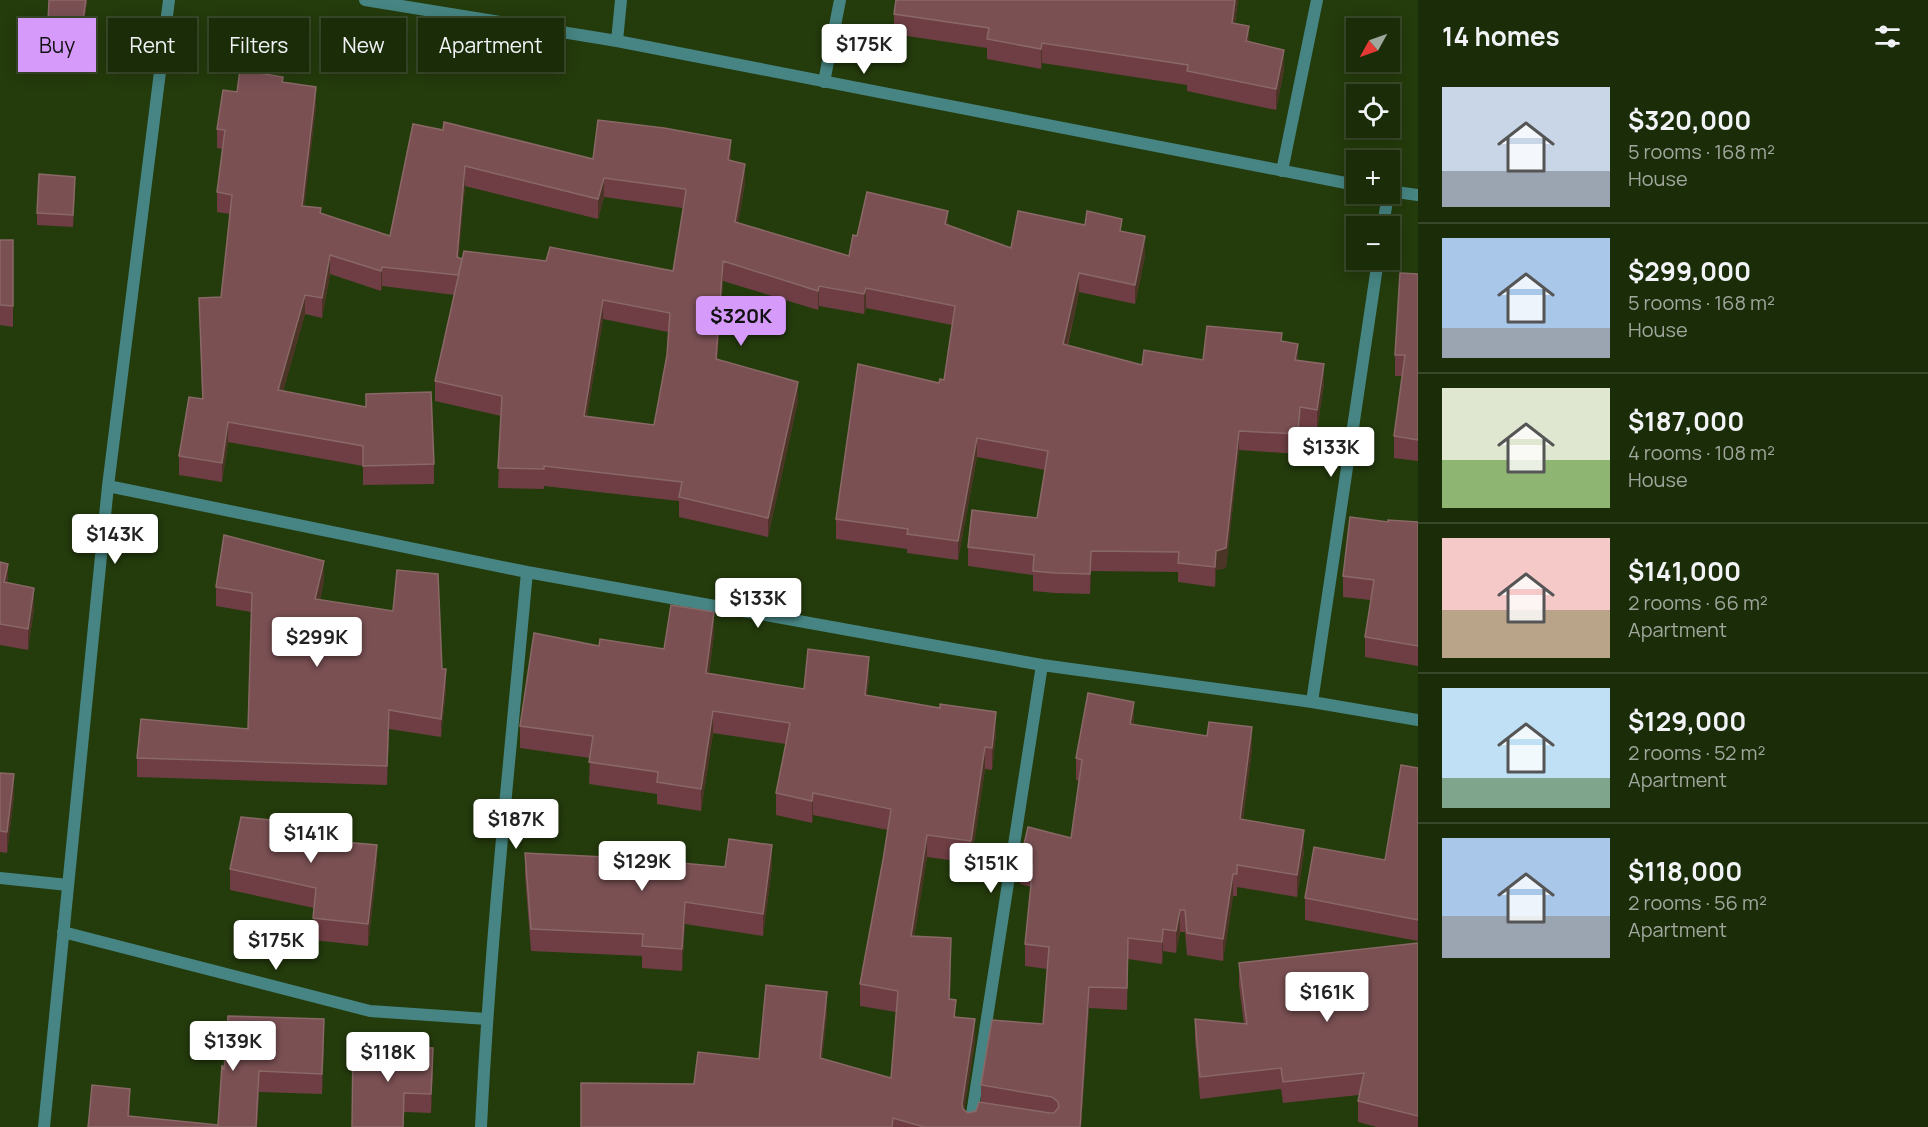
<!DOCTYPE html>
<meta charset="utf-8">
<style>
body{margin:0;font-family:Manrope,sans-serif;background:#243412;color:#f1f3f6;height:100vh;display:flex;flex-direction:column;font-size:22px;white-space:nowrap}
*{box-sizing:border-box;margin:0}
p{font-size:20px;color:#a0a79c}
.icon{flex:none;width:33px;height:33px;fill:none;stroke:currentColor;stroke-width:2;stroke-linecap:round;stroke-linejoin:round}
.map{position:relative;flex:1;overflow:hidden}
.details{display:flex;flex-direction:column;background:#1b2c09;width:510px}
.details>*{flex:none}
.top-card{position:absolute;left:18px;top:18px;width:570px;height:54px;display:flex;gap:12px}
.needle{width:39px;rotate:230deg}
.tools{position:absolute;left:1346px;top:18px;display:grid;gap:12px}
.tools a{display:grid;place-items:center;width:54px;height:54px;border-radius:0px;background:#1b2c09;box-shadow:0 3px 15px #0003,0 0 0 2px #39482a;font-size:30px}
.price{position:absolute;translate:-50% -51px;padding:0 14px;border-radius:6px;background:#fff;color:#222;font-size:20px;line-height:39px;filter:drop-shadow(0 2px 3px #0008)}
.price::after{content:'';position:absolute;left:50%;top:36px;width:18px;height:14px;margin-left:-9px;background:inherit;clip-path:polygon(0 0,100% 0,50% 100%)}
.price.active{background:#d69bfa;color:#111}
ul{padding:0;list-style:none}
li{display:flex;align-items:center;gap:18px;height:150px;padding:0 24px}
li+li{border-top:2px solid #39482a}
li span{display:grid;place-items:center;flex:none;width:168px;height:120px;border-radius:0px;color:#555}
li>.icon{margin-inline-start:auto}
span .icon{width:72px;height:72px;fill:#fffc;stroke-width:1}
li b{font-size:26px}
h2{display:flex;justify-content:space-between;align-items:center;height:72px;padding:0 24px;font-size:26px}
.pill{padding:0 21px;border-radius:0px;background:#1b2c09;box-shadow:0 3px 15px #0003,0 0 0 2px #39482a;font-size:21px;line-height:54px}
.pill.active{background:#d69bfa;color:#111}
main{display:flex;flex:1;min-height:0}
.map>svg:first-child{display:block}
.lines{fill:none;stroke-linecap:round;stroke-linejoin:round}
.minor{stroke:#468583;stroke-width:12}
.tertiary{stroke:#468583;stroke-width:12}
.wall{fill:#6e3e44;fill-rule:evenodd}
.shaded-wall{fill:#4c3527}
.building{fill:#7a5053;stroke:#896866;stroke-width:1.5;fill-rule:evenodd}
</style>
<main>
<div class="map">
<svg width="1418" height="1127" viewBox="0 0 1418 1127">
<rect width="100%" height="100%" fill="#243b0c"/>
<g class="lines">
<path class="minor" d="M 617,41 L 621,0
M 824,82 L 840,0
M 1282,171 L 1317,0
M 1383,226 L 1388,194
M 108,486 L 527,572 L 1042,665 L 1312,702 L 1418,720
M 1312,702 L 1378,260
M 0,878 L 68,885
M 63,932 L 370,1011 L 487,1019
M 44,1127 L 108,486 L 169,0
M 481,1127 C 490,942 510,757 527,572
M 970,1127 L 1042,665"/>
<path class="tertiary" d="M 365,0 L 617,41 L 1356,185
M 1389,191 L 1418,195"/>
</g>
<path class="wall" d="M 87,0 L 82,39 L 48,34 L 48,22 Z
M 896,0 L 1238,0 L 1235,23 L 1249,42 L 1284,70 L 1276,110 L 1187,91 L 1187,85 L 1042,63 L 1041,69 L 987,59 L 987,48 L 894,34 L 894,14 Z
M 283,82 L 316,106 L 304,206 L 321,213 L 390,236 L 413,124 L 593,159 L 731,161 L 745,183 L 738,223 L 849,256 L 857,236 L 948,225 L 1011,248 L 1122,232 L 1145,256 L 1135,304 L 1079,292 L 1068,345 L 1142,365 L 1203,360 L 1282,342 L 1298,360 L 1324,384 L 1317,430 L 1300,427 L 1298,454 L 1239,450 L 1226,568 L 1216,570 L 1215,587 L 1178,582 L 1178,572 L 1091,571 L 1090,594 L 1055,593 L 1033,591 L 1033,575 L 968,566 L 968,547 L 1037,518 L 1045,470 L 977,457 L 958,560 L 907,553 L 907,549 L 836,539 L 836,519 L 939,383 L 944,380 L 952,325 L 866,308 L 864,314 L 819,306 L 818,310 L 723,281 L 717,359 L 798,401 L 768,537 L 679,517 L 679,501 L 544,486 L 544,489 L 498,488 L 501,416 L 435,401 L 435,381 L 455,295 L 382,286 L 381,291 L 330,274 L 322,318 L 305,314 L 283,391 L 434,464 L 434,484 L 363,485 L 363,466 L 228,442 L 222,482 L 179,475 L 179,456 L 202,399 L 199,298 L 221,297 L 230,214 L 217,212 L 217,192 L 223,149 L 217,148 L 217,129 L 237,92 ZM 465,186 L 598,219 L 604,197 L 683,208 L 673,271 L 546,261 L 462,259 L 458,258 ZM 603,319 L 668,332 L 667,355 L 654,425 L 587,416 Z
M 75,189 L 73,227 L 37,225 L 37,213 Z
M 0,240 L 13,240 L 13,327 L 0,325 Z
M 1418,274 L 1418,461 L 1394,458 L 1394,436 L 1402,376 L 1395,376 L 1395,355 Z
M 1388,522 L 1418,522 L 1418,666 L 1365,657 L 1365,637 L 1371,600 L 1343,597 L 1343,576 Z
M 0,562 L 8,583 L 34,609 L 28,650 L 0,645 Z
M 324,580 L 320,599 L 442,669 L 446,688 L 441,737 L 389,729 L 387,785 L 137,777 L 137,758 L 248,729 L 251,612 L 216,606 L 216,587 Z
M 714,634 L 709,673 L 804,689 L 869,679 L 867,696 L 996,734 L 992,770 L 985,769 L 971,863 L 927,857 L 914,936 L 951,960 L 950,999 L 956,1017 L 975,1041 L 964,1110 L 968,1113 L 976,1111 L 981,1102 L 981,1085 L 1043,1024 L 1047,969 L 1025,966 L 1025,944 L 1031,887 L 1020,884 L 1020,862 L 1071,838 L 1079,781 L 1076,780 L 1076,758 L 1134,725 L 1252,749 L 1243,819 L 1304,852 L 1297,897 L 1237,887 L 1237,896 L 1233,896 L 1223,961 L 1187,955 L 1185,932 L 1180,932 L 1176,953 L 1163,951 L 1162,964 L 1128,959 L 1127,1010 L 1089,1008 L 1081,1127 L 581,1127 L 759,1059 L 827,1013 L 822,1059 L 891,1078 L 896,1012 L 860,1006 L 860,984 L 883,860 L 888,830 L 813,815 L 812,823 L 776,815 L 776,793 L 786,744 L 713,733 L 701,811 L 657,804 L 657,794 L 589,784 L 590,758 L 520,748 L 520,726 L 599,646 L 664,649 Z
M 1418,768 L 1418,941 L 1305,920 L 1305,898 L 1385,860 Z
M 0,773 L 14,796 L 7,853 L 0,852 Z
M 346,842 L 377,866 L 368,946 L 313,940 L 314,908 L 230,890 L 230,869 Z
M 525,853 L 725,867 L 772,866 L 763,936 L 685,924 L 682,971 L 642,968 L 642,956 L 531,951 L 525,875 Z
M 1418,943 L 1418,1127 L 1377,1127 L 1358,1122 L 1358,1101 L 1359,1095 L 1283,1103 L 1281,1089 L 1200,1099 L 1195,1040 L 1195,1019 L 1244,1024 L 1239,985 L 1239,963 Z
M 324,1039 L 322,1094 L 259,1092 L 257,1127 L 88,1127 L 130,1109 L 130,1117 L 218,1125 L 224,1070 Z
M 433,1067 L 431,1113 L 404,1112 L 352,1127 Z"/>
<path class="shaded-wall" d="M 86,0 L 87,0 L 82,39 L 82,27 Z
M 1235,0 L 1238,0 L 1232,43 L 1232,23 Z
M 1249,26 L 1249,46 L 1246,41 Z
M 1042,43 L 1042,63 L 1041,69 L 1041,49 Z
M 1284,50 L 1284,70 L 1276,110 L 1276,89 Z
M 316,87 L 316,106 L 302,225 L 302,206 Z
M 731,140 L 731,160 L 728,179 L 728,160 Z
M 745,164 L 745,183 L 735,242 L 735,222 Z
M 465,166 L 465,186 L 457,277 L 457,257 Z
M 604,178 L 604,197 L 598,219 L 598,199 Z
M 948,211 L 948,230 L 945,224 Z
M 1145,236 L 1145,256 L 1135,304 L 1135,285 Z
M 330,255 L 330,274 L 322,318 L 322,298 Z
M 723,261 L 723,281 L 716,378 L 716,359 Z
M 382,267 L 382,286 L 381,291 L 381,271 Z
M 1079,273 L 1079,292 L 1063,363 L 1063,344 Z
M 819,286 L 819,306 L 818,310 L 818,291 Z
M 866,288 L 866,308 L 864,314 L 864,294 Z
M 305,295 L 305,314 L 278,409 L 278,390 Z
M 603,300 L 603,319 L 584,435 L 584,416 Z
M 1298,344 L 1298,363 L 1295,360 Z
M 1324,364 L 1324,384 L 1317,430 L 1317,410 Z
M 798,382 L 798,401 L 768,537 L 768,518 Z
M 1300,407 L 1300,427 L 1298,454 L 1298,434 Z
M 228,422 L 228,442 L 222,482 L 222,463 Z
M 1239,431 L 1239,450 L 1226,568 L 1216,570 L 1215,587 L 1215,567 L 1216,551 Z
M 977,438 L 977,457 L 958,560 L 958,541 Z
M 1091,551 L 1091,571 L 1090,594 L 1090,574 Z
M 324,561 L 324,580 L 315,618 L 315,599 Z
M 8,564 L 8,585 L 4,582 Z
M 34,588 L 34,609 L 28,650 L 28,629 Z
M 714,612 L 714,634 L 706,694 L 706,673 Z
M 869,657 L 869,679 L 865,717 L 865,695 Z
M 446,669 L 446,688 L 441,737 L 441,719 Z
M 1134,702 L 1134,724 L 1130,724 Z
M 389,710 L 389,729 L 387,785 L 387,766 Z
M 713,711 L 713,733 L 701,811 L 701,789 Z
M 996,712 L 996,734 L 992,770 L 992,748 Z
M 1252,727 L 1252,749 L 1240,841 L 1240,819 Z
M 985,747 L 985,769 L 971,863 L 971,841 Z
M 14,774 L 14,796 L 7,853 L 7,832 Z
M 813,793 L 813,815 L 812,823 L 812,801 Z
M 1304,830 L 1304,852 L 1297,897 L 1297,875 Z
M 927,835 L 927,857 L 911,958 L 911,936 Z
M 377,845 L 377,866 L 368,946 L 368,924 Z
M 772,845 L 772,866 L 763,936 L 763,914 Z
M 1233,874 L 1233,896 L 1223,961 L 1223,939 Z
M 685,902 L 685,924 L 682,971 L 682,949 Z
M 1180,910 L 1180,932 L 1176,953 L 1176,931 Z
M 1163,929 L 1163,951 L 1162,964 L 1162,942 Z
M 951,938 L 951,960 L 949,1021 L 949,999 Z
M 1089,987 L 1089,1008 L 1081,1127 L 1080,1127 Z
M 827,992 L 827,1013 L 820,1080 L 820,1058 Z
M 324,1019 L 324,1039 L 322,1094 L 322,1074 Z
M 975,1019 L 975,1041 L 962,1126 L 962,1104 Z
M 433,1048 L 433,1067 L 431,1113 L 431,1094 Z
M 259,1071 L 259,1092 L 257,1127 L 256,1127 Z
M 130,1089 L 130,1109 L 129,1127 L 128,1116 Z"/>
<path class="building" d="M 49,0 L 86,0 L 82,27 L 48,22 Z
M 896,0 L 1235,0 L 1232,23 L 1249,26 L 1246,41 L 1284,50 L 1276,89 L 1187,71 L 1188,65 L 1042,43 L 1041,49 L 987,39 L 989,28 L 894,14 Z
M 240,70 L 283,77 L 282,82 L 316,87 L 302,206 L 321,208 L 320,213 L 390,236 L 413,124 L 443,130 L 444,122 L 593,159 L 598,120 L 664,128 L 731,140 L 728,160 L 745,164 L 735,222 L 849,256 L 853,235 L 857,236 L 867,192 L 948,211 L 945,224 L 1011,248 L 1018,211 L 1085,225 L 1087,211 L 1122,219 L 1120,231 L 1145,236 L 1135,285 L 1079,273 L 1063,344 L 1142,365 L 1144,350 L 1203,360 L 1207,326 L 1282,333 L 1281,341 L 1298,344 L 1295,360 L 1324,364 L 1317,410 L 1300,407 L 1298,434 L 1239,431 L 1226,548 L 1216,551 L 1215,567 L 1178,563 L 1179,552 L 1091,551 L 1090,574 L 1055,573 L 1033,571 L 1034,555 L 968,547 L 972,510 L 1037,518 L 1048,451 L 977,438 L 958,541 L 907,534 L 908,529 L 836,519 L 858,364 L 939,383 L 940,379 L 944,380 L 955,306 L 866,288 L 864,294 L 819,286 L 818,291 L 723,261 L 716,359 L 798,382 L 768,518 L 679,497 L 682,482 L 544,466 L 544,469 L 498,468 L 502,396 L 435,381 L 464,251 L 546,261 L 550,247 L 673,271 L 686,191 L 685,189 L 604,178 L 598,199 L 465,166 L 457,257 L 462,259 L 458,275 L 382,267 L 381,271 L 330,255 L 322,298 L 305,295 L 278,390 L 366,407 L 366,394 L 431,392 L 434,464 L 363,466 L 363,446 L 228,422 L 222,463 L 179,456 L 189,397 L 203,399 L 199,298 L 221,297 L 232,195 L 217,192 L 225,130 L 217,129 L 223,90 L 237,92 ZM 603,300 L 670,313 L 667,355 L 654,425 L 584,416 Z
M 39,174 L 75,177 L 73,215 L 37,213 Z
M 0,240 L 13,240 L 13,306 L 0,305 Z
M 1400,273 L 1418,274 L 1418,440 L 1394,436 L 1405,355 L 1395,355 Z
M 1350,517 L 1388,522 L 1388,520 L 1418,522 L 1418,646 L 1365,637 L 1374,580 L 1343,576 Z
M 224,535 L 324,561 L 315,599 L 393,611 L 397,570 L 438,574 L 442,669 L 446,669 L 441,719 L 389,710 L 387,766 L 137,758 L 141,719 L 248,729 L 252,593 L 216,587 Z
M 0,562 L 8,564 L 4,582 L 34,588 L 28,629 L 0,624 Z
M 671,605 L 714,612 L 706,673 L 804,689 L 808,649 L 869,657 L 865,695 L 940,708 L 940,704 L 996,712 L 992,748 L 985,747 L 971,841 L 927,835 L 911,936 L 951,938 L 949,999 L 956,1000 L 954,1017 L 975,1019 L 962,1104 L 963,1109 L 968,1113 L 976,1111 L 979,1102 L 1050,1113 L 1054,1113 L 1059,1107 L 1058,1102 L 1052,1097 L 981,1085 L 992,1020 L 1043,1024 L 1049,947 L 1025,944 L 1033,865 L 1020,862 L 1028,827 L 1071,838 L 1082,760 L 1076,758 L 1088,693 L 1134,702 L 1130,724 L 1207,736 L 1209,722 L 1252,727 L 1240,819 L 1304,830 L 1297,875 L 1237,865 L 1237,874 L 1233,874 L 1223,939 L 1187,933 L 1185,910 L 1180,910 L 1176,931 L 1163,929 L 1162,942 L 1128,938 L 1127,988 L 1089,987 L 1080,1127 L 924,1127 L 893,1118 L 892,1127 L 581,1127 L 581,1083 L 694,1084 L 698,1052 L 759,1059 L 766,985 L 827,992 L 820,1058 L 891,1078 L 898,991 L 860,984 L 883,860 L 891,809 L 813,793 L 812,801 L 776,793 L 790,723 L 713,711 L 701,789 L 657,782 L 658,772 L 589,762 L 593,736 L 520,726 L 534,633 L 599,646 L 600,639 L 664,649 Z
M 1401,765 L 1418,768 L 1418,920 L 1305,898 L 1314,847 L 1385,860 Z
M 0,773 L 14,774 L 7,832 L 0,831 Z
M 241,817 L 346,828 L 344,842 L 377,845 L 368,924 L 313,918 L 316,888 L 230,869 Z
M 729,839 L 772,845 L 763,914 L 685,902 L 682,949 L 642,946 L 643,934 L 531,929 L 525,853 L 626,858 L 725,867 Z
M 1418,943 L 1418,1116 L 1358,1101 L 1364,1073 L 1283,1082 L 1281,1068 L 1200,1077 L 1195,1019 L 1247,1024 L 1239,963 Z
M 228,1016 L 324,1019 L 322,1074 L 259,1071 L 256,1127 L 88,1127 L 89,1118 L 92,1085 L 130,1089 L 128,1116 L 218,1125 L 222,1065 L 224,1070 Z
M 353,1045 L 433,1048 L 431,1094 L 404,1093 L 403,1127 L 352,1127 Z"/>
</svg>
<div class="tools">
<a><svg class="needle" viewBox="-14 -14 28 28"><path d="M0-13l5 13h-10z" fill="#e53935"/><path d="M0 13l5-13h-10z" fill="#a0a79c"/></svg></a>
<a><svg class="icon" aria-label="locate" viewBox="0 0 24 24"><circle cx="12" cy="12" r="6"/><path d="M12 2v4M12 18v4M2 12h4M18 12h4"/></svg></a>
<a>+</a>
<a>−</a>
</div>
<b class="price" style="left:864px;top:75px">$175K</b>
<b class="price active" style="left:741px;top:347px">$320K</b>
<b class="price" style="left:1331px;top:478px">$133K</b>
<b class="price" style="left:115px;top:565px">$143K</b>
<b class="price" style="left:758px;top:629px">$133K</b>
<b class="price" style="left:317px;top:668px">$299K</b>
<b class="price" style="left:516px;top:850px">$187K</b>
<b class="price" style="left:311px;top:864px">$141K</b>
<b class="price" style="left:642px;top:892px">$129K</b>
<b class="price" style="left:991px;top:894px">$151K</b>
<b class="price" style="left:276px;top:971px">$175K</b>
<b class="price" style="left:1327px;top:1023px">$161K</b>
<b class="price" style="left:233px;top:1072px">$139K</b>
<b class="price" style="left:388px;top:1083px">$118K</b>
<div class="top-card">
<a class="pill active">Buy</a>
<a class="pill">Rent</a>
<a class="pill">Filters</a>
<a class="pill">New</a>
<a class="pill">Apartment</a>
</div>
</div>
<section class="details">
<h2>14 homes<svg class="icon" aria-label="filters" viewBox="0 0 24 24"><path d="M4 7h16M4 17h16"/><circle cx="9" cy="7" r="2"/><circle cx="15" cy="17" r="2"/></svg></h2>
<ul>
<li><span style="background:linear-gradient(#c9d6e8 70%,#9aa5b1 0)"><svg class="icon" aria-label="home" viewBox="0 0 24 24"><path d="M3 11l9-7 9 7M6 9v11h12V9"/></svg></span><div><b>$320,000</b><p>5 rooms · 168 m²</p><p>House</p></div></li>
<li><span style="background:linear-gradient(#a9c7e8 75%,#9aa5b1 0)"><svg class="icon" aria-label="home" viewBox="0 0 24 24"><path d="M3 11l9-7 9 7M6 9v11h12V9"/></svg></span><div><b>$299,000</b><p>5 rooms · 168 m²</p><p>House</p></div></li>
<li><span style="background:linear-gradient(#dfe7d0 60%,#8fb573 0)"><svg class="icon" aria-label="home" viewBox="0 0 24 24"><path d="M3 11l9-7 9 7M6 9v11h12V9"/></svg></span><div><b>$187,000</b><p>4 rooms · 108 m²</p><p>House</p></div></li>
<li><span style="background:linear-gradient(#f6c9c9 60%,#b9a48a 0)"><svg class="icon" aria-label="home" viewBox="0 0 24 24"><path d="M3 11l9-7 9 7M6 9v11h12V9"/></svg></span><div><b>$141,000</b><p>2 rooms · 66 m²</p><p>Apartment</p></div></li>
<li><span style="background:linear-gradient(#bfe0f5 75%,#7fa58c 0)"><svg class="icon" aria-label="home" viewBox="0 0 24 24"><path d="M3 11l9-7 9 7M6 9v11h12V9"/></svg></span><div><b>$129,000</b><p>2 rooms · 52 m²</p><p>Apartment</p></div></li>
<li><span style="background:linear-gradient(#a9c7e8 65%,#9aa5b1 0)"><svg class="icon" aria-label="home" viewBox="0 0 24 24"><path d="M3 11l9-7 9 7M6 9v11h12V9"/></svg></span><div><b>$118,000</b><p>2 rooms · 56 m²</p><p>Apartment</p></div></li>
</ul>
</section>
</main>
